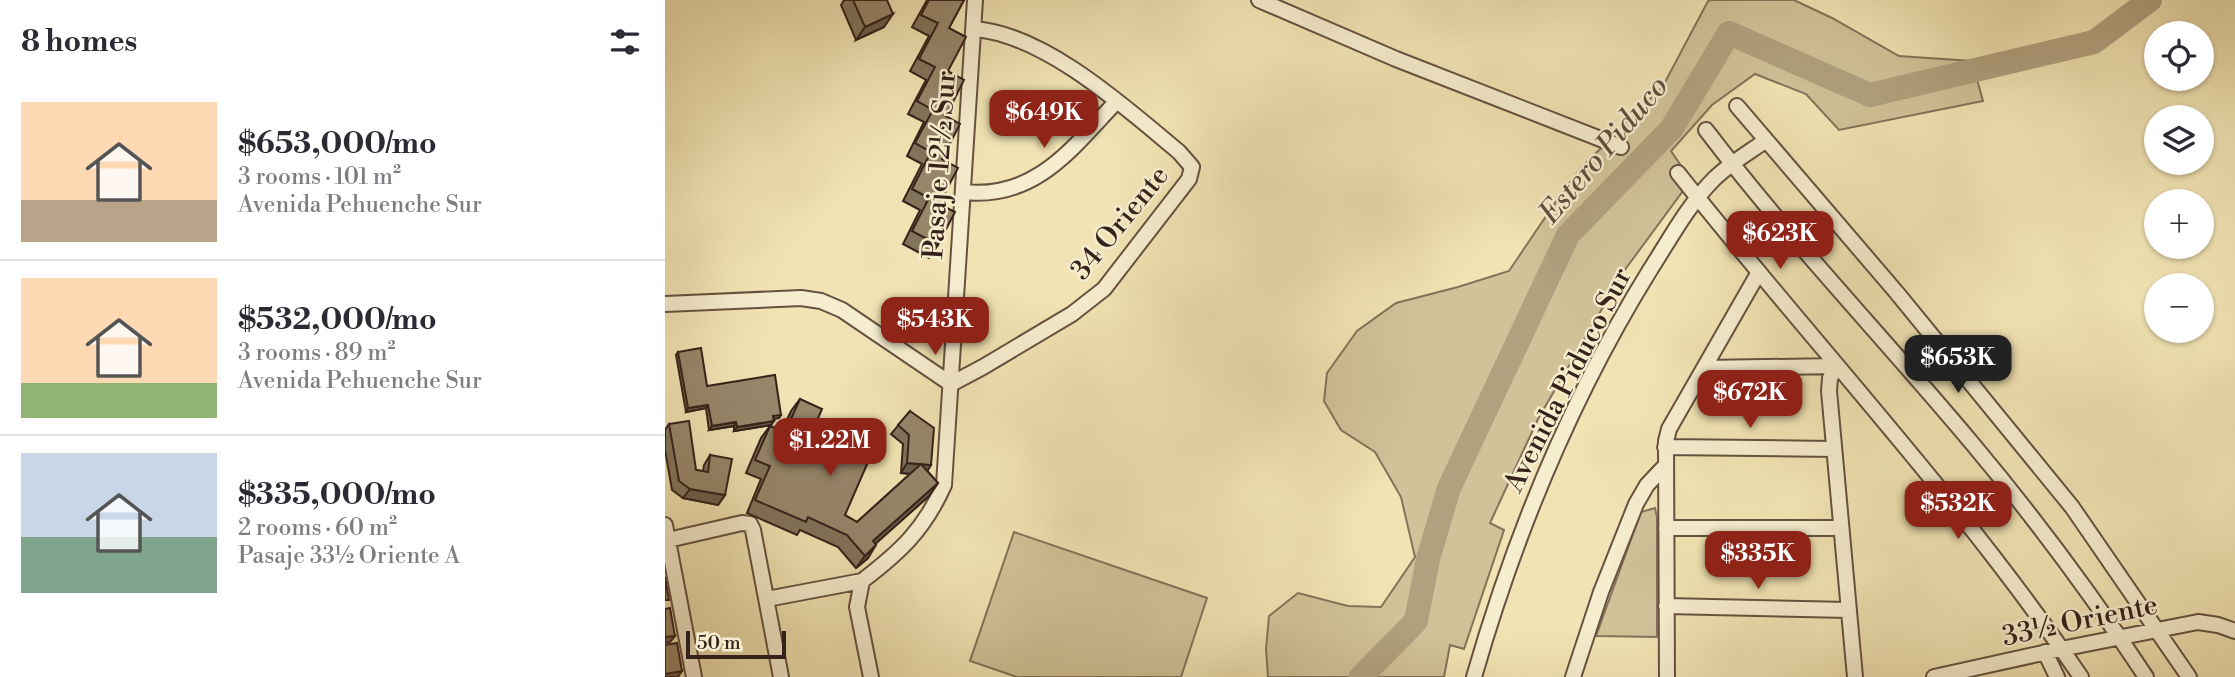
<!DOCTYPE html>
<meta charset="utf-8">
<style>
body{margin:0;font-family:"Libre Bodoni",serif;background:#f7f7f7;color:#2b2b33;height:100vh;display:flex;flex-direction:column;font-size:26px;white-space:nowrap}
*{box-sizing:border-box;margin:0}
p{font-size:23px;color:#7c7c81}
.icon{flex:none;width:38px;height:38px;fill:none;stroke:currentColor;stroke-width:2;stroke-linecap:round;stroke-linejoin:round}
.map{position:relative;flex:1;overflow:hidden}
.side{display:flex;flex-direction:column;background:#fff;width:665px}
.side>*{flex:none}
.tools{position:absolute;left:1479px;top:21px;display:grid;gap:14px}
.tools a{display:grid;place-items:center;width:70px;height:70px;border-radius:50%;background:#fff;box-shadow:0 2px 5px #0004;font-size:35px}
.scale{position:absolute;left:21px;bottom:18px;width:100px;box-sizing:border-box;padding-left:7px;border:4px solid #36221a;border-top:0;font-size:19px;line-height:24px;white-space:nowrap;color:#36221a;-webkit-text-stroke:5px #f6edce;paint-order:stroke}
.price{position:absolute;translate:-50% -60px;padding:0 16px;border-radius:14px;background:#8f2418;color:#fff;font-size:23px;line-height:46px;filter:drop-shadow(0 2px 4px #0008)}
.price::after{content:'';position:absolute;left:50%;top:42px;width:21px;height:16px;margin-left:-10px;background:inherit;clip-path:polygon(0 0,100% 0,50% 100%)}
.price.current{background:#222;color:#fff}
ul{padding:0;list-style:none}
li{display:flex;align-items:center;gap:21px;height:175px;padding:0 21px}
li+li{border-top:2px solid #e1e1e2}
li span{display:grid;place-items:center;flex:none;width:196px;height:140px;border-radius:0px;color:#555}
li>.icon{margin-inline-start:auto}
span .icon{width:84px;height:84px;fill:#fffc;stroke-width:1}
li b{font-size:30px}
h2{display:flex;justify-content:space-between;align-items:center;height:84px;padding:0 21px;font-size:30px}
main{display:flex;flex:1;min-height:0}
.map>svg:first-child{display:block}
.green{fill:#d1c299;stroke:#84725a;stroke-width:2}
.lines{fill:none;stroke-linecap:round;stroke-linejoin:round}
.river{stroke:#b1a17f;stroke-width:24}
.street-casing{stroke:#655240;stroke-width:18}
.street{stroke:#f6edce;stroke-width:14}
.wall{fill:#82735b;stroke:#36221a;stroke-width:2}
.shaded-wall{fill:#6a5e4a;stroke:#36221a;stroke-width:2}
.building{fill:#97866a;stroke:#36221a;stroke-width:2}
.labels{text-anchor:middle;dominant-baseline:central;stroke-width:5;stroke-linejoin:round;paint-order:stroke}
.street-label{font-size:28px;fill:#36221a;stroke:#f6edce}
.water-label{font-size:30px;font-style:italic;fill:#614e3d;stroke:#f6edce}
</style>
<main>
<section class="side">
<h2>8 homes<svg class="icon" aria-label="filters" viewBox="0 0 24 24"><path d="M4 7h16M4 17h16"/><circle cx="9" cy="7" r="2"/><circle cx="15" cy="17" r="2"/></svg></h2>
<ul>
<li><span style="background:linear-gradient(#ffd9b3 70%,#b9a48a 0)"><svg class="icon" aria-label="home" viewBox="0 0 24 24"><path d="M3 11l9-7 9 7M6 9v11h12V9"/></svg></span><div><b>$653,000/mo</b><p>3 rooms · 101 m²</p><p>Avenida Pehuenche Sur</p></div></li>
<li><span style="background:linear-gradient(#ffd9b3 75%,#8fb573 0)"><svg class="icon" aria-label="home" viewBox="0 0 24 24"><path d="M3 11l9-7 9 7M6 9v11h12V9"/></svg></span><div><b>$532,000/mo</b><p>3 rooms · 89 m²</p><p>Avenida Pehuenche Sur</p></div></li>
<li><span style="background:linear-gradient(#c9d6e8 60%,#7fa58c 0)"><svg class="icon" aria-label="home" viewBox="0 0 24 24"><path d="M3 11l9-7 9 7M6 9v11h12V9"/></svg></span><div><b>$335,000/mo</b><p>2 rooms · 60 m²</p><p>Pasaje 33½ Oriente A</p></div></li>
</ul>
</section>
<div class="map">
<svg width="1570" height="677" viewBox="0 0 1570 677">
<rect width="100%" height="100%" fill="#f1e3b3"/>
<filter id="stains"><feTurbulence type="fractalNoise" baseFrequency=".00286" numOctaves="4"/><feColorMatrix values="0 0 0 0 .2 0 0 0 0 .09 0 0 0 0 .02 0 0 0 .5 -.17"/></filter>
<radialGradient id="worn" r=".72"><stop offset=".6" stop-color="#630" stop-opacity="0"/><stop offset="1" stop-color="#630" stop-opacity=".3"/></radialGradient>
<path class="green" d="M 1046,0 L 1129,0 L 1167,18 L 1234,56 L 1307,61 L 1318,101 L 1174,130 L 1141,94 L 1090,74 L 1047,105 L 1006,151 L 1026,180 L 959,271 L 873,419 L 825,523 L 839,530 L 799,649 L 785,645 L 779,677 L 603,677 L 601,649 L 604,616 L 633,593 L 683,606 L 716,607 L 750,557 L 736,497 L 710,452 L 676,430 L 659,401 L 662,373 L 692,331 L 731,303 L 793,287 L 844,271 L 896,194 L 916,168 L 998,86 L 1043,1 Z
M 990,508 L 992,517 L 992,637 L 931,636 L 976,512 Z
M 349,532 L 542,598 L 516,677 L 352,677 L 305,661 Z"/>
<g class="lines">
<path class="river" d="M 696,677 L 751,621 L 763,559 L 784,488 L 903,235 L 1007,128 L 1064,33 L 1205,95 L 1429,42 L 1485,0"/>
<defs>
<path id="street" d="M 594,0 L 731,59 L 956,147
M 1072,106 L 1232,293 L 1407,507 L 1524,677
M 1041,130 C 1124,239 1219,338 1306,442 C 1369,517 1427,595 1481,677
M 1013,173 C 1146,341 1295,499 1416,677
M 298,192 C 371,200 407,148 452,101
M 0,304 L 136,298 L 156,301 L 177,310 L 286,384 L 318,367 L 407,314 L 439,289 L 524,179 L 527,167 L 514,152 C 461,108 380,34 309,29
M 1172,366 L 1165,378 L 1164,391 L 1190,677
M 1039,368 L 1172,366
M 1000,447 L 1169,449
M 0,525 L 29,677
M 1001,528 L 1176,528
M 3,540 L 77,523 L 85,524 L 88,530 L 116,677
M 102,599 L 197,581
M 1001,606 L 1184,610
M 1380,652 L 1392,677
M 206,677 L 192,607 L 197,581 C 235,552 259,530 279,485 L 310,0
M 809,677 C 850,534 907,396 985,270 C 1005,239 1023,205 1049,179 C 1064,164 1083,153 1100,141
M 908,677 L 936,592 L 971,504 L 982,485 L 1000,466
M 1002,677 L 1001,441 L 1004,429 L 1094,272
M 1269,677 L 1396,649 L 1533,622 L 1553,625 L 1570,631"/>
</defs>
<use href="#street" class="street-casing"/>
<use href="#street" class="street"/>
</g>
<path class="wall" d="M 179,0 L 222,0 L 219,27 L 191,40 L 176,5 Z
M 262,0 L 299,0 L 284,28 L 281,116 L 274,204 L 273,245 L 264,258 L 238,244 L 255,210 L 238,201 L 257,164 L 242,156 L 259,122 L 243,114 L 261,80 L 245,71 L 264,36 L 247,27 Z
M 13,352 L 42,386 L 116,415 L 114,418 L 108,419 L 106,425 L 69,431 L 69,426 L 44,430 L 41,408 L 21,412 L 11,355 Z
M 135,399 L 151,423 L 180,515 L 192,522 L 245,474 L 236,473 L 238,444 L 226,434 L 245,411 L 262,471 L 273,483 L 264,496 L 210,544 L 203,558 L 191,568 L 173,547 L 135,530 L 132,535 L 82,513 L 96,479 L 81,473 L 96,438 L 105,426 L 117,431 L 126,411 Z
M 4,424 L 31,470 L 38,471 L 39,465 L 45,455 L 60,495 L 53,505 L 18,498 L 7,490 L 0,450 L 0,430 Z"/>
<path class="shaded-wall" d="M 228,14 L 219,27 L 191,40 L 200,27 Z
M 43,405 L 41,408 L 21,412 L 23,408 Z
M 109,421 L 106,425 L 69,431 L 72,427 Z
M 71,422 L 69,426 L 44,430 L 47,426 Z
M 242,463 L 266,465 L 260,475 L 236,473 Z
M 273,483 L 264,496 L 199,554 L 208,541 Z
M 25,489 L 60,495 L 53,505 L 18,498 Z
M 211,545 L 203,558 L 191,568 L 200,556 Z
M 10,636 L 5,642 L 0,643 L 0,637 Z
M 17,671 L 13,677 L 0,677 L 0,674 Z"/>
<path class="building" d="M 188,0 L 222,0 L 228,14 L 200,27 Z
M 264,0 L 299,0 L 284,28 L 301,37 L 283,71 L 299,80 L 281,116 L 295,124 L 277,159 L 293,168 L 274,204 L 290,212 L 273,245 L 247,231 L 264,198 L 247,189 L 266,152 L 250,143 L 268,110 L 252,101 L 270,67 L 254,59 L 273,23 L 256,15 Z
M 36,348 L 42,386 L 110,375 L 116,415 L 108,416 L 109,421 L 72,427 L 71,422 L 47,426 L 43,405 L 23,408 L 13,352 Z
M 135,399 L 157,409 L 151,423 L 210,446 L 180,515 L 192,522 L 256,464 L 273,483 L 208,541 L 211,545 L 200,556 L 182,535 L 143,517 L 141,522 L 90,500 L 105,466 L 90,460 L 105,426 L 120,432 Z
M 245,411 L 269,428 L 266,465 L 242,463 L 244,435 L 233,425 Z
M 24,421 L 31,470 L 43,472 L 45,455 L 67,459 L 60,495 L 25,489 L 14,481 L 4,424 Z
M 0,577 L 4,600 L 0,600 Z
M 5,608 L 10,636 L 0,637 L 0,609 Z
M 12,643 L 17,671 L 0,674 L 0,645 Z"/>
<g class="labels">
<g class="street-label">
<text transform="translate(275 165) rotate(-86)">Pasaje 12½ Sur</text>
<text transform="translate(455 223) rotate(-51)">34 Oriente</text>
<text transform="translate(903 380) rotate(-63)">Avenida Piduco Sur</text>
<text transform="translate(1415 621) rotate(-12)">33½ Oriente</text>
</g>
<g class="water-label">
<text transform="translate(939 150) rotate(-50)">Estero Piduco</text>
</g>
</g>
<rect width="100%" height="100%" filter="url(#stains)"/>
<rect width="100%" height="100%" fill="url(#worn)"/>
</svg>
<div class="tools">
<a><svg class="icon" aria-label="locate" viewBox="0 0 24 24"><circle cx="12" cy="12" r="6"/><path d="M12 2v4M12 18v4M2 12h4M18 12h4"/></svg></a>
<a><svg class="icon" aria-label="layers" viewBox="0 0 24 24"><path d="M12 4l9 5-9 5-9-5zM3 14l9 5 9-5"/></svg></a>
<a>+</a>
<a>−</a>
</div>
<div class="scale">50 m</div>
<b class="price" style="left:379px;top:150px">$649K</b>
<b class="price" style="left:1115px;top:271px">$623K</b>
<b class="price" style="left:270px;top:357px">$543K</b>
<b class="price current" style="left:1293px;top:395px">$653K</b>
<b class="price" style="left:1085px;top:430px">$672K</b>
<b class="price" style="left:165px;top:478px">$1.22M</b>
<b class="price" style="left:1293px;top:541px">$532K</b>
<b class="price" style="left:1093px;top:591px">$335K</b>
</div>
</main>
